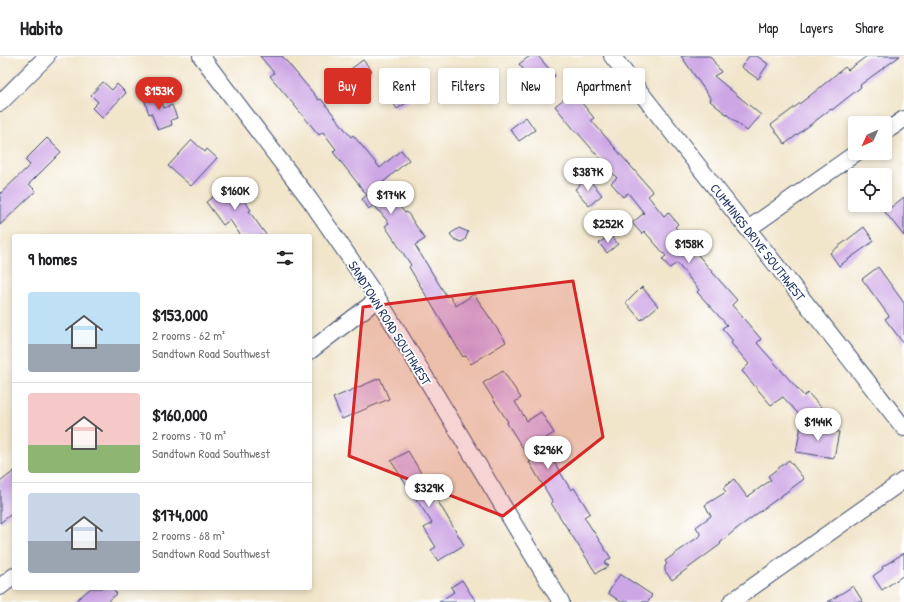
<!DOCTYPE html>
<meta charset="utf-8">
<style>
body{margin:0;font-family:"Patrick Hand",sans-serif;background:#f6f6f6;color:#202124;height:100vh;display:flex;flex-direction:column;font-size:15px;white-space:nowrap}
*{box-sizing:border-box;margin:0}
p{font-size:13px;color:#757577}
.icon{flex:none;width:22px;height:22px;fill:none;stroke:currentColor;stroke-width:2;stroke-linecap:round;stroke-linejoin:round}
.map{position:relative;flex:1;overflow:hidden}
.sheet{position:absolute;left:12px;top:178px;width:300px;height:356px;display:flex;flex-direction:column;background:#fff;border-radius:4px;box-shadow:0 2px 6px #0003}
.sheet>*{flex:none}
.top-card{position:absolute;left:324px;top:12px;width:380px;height:36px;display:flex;gap:8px}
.needle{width:26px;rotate:225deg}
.buttons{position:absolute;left:848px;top:60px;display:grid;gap:8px}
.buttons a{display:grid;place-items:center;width:44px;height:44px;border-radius:4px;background:#fff;box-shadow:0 2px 6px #0003;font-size:20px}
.price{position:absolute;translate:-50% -34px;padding:0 9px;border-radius:14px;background:#fff;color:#222;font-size:13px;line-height:26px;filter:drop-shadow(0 1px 2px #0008)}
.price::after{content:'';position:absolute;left:50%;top:24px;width:12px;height:9px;margin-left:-6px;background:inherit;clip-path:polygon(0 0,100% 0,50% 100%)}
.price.active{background:#d93025;color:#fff}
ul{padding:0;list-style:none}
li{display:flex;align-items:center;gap:12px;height:100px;padding:0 16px}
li+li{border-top:1px solid #e0e0e0}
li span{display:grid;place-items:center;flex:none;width:112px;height:80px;border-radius:4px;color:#555}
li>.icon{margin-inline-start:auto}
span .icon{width:48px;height:48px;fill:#fffc;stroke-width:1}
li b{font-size:17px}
h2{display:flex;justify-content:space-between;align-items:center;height:48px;padding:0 16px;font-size:17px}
.tag{padding:0 14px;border-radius:4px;background:#fff;box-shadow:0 2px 6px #0003;font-size:14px;line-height:36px}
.tag.active{background:#d93025;color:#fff}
header{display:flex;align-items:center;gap:24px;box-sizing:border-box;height:56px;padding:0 20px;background:#fff;border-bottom:1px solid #e0e0e0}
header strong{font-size:19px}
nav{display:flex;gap:22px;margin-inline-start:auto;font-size:14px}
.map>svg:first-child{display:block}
.building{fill:#cda7e5}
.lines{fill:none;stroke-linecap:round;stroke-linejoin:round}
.minor-casing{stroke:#3b4a6e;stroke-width:18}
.minor{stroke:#fff;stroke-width:16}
.marked{fill:#d62828;fill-opacity:0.2;stroke:#d62828;stroke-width:3;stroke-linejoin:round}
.labels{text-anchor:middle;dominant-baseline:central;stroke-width:3.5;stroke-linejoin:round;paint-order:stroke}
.street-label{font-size:13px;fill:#1b2f5e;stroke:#fff}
</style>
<header>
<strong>Habito</strong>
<nav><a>Map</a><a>Layers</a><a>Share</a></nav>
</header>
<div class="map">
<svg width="904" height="546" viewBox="0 0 904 546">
<rect width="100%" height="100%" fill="#fff"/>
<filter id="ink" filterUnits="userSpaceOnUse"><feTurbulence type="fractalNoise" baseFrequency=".025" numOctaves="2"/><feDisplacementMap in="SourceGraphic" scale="8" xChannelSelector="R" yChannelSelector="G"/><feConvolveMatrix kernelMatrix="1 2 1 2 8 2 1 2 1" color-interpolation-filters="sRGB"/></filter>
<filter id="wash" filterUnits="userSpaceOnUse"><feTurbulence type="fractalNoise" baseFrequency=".012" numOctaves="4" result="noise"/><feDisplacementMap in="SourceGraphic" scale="16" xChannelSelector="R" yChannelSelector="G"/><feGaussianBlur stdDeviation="0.9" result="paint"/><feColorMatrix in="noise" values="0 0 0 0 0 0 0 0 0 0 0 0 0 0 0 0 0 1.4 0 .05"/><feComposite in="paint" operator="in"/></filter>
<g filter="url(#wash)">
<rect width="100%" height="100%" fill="#f1e5ca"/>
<g id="blocks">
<path class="building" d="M 260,0 L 282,0 L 319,44 L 321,43 L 351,81 L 353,79 L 380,112 L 401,94 L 409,104 L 381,128 L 405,157 L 407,156 L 425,183 L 415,189 L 447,241 L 449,239 L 456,250 L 474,238 L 506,286 L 471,308 L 466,300 L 463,301 L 409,211 L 411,209 L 385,170 L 389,167 L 374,149 L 369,153 L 362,143 L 367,139 L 333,96 L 336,93 L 323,76 L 319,79 L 270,20 L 274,17 Z
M 530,0 L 538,0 L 555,20 L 538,33 L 519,8 Z
M 681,0 L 710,0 L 721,16 L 714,20 L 761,59 L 747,75 L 710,45 L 711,43 Z
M 749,0 L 757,0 L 768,8 L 758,23 L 741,11 Z
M 867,0 L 900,0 L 860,29 L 861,31 L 832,54 L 831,53 L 785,88 L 771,69 L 807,42 L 845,11 L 848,14 Z
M 363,4 L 372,15 L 357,27 L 348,15 Z
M 103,26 L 112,34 L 117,28 L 126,37 L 102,62 L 92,52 L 98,46 L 91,39 Z
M 401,34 L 409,45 L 397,53 L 390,42 Z
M 158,35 L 164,52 L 172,49 L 177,62 L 171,64 L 172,69 L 158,74 L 151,57 L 149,58 L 143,40 Z
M 573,36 L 594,62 L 591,64 L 653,136 L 648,140 L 664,160 L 668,156 L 678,168 L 675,171 L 713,217 L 737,244 L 732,249 L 761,283 L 757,287 L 804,340 L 808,337 L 821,351 L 805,365 L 783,341 L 771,349 L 742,315 L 749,308 L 731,287 L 733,285 L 722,272 L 727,269 L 697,236 L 699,234 L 677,207 L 670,212 L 662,203 L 666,200 L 644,175 L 642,178 L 632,167 L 644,157 L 628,137 L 623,141 L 611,127 L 617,122 L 577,76 L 576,76 L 555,50 Z
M 526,61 L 535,74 L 519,85 L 510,73 Z
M 47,82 L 61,96 L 29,128 L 36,135 L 0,169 L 0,138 L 30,109 L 25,104 Z
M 192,84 L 205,96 L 207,93 L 217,102 L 191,130 L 168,110 Z
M 588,122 L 602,139 L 589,150 L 575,133 Z
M 228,123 L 251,154 L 249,155 L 267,180 L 241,180 L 230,164 L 223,169 L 206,146 L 222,134 L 218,130 Z
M 904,141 L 904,180 L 885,156 Z
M 864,171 L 874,185 L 839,210 L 830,197 Z
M 459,172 L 468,176 L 465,184 L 461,186 L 454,183 L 450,178 Z
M 610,179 L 618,188 L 607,197 L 599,187 Z
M 878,211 L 904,247 L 904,288 L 885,263 L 889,260 L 862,223 Z
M 642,231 L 658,250 L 641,264 L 626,247 Z
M 503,315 L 521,342 L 515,346 L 527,365 L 541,356 L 554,377 L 541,385 L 571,434 L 574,432 L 590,457 L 584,461 L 611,502 L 604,507 L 609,510 L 596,517 L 551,447 L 553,446 L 529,406 L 531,405 L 507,367 L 508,366 L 483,327 Z
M 380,322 L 389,343 L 342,363 L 333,342 Z
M 801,370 L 839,376 L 834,402 L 796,396 Z
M 408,395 L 464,489 L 438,505 L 431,494 L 436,491 L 424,472 L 432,467 L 391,405 Z
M 789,404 L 804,423 L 735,474 L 720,487 L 721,488 L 672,524 L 665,515 L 665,510 L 667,508 L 665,505 L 701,479 L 696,471 L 711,460 L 705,449 L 726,436 L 723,432 L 734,423 L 747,441 L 771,424 L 768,420 Z
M 14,415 L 14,456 L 0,467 L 0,426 Z
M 904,497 L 904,519 L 882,534 L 873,520 L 883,513 L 882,511 Z
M 620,518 L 652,539 L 648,546 L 621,546 L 608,537 Z
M 462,524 L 476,546 L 439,546 L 454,536 L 451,531 Z
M 853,530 L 863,546 L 828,546 Z
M 91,532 L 112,532 L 117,538 L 107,546 L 74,546 Z"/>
</g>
</g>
<g filter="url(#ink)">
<use href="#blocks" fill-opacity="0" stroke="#3b4a6e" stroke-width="1"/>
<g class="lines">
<defs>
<path id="minor" d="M 201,0 L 310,144 L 378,243 L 561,546
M 612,0 L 904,372
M 0,47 L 47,0
M 885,76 L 904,63
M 748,173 L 856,97
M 310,295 L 378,243
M 0,531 L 14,520
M 731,546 L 904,424"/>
</defs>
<use href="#minor" class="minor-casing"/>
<use href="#minor" class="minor"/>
</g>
</g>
<path class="marked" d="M 573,225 L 603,381 L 503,460 L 349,400 L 363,251 Z"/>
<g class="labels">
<g class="street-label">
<text transform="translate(758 186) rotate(52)">CUMMINGS DRIVE SOUTHWEST</text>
<text transform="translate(390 267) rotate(58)">SANDTOWN ROAD SOUTHWEST</text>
</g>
</g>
</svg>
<div class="buttons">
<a><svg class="needle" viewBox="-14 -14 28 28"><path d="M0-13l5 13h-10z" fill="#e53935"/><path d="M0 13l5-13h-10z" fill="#757577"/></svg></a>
<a><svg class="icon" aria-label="locate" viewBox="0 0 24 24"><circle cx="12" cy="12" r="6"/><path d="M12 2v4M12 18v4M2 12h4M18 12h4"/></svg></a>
</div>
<b class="price active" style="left:159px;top:55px">$153K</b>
<b class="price" style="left:588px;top:136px">$387K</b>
<b class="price" style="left:235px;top:155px">$160K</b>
<b class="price" style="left:391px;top:159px">$174K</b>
<b class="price" style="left:608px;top:188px">$252K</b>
<b class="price" style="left:689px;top:208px">$158K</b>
<b class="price" style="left:818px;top:386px">$144K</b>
<b class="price" style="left:548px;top:414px">$296K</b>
<b class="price" style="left:429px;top:452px">$329K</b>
<div class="top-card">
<a class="tag active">Buy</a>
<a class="tag">Rent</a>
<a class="tag">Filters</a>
<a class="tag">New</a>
<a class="tag">Apartment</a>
</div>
<section class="sheet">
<h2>9 homes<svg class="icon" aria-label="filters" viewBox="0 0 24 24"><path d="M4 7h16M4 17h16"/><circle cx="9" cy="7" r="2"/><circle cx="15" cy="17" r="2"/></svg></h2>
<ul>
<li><span style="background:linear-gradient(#bfe0f5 65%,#9aa5b1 0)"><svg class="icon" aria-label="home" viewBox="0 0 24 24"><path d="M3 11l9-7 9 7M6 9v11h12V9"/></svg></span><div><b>$153,000</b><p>2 rooms · 62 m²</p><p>Sandtown Road Southwest</p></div></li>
<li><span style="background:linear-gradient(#f6c9c9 65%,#8fb573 0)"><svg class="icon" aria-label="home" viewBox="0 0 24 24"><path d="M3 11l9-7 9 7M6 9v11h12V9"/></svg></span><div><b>$160,000</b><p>2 rooms · 70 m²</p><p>Sandtown Road Southwest</p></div></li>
<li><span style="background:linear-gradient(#c9d6e8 60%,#9aa5b1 0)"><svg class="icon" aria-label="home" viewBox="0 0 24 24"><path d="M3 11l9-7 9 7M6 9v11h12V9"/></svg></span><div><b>$174,000</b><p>2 rooms · 68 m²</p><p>Sandtown Road Southwest</p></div></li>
</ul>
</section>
</div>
